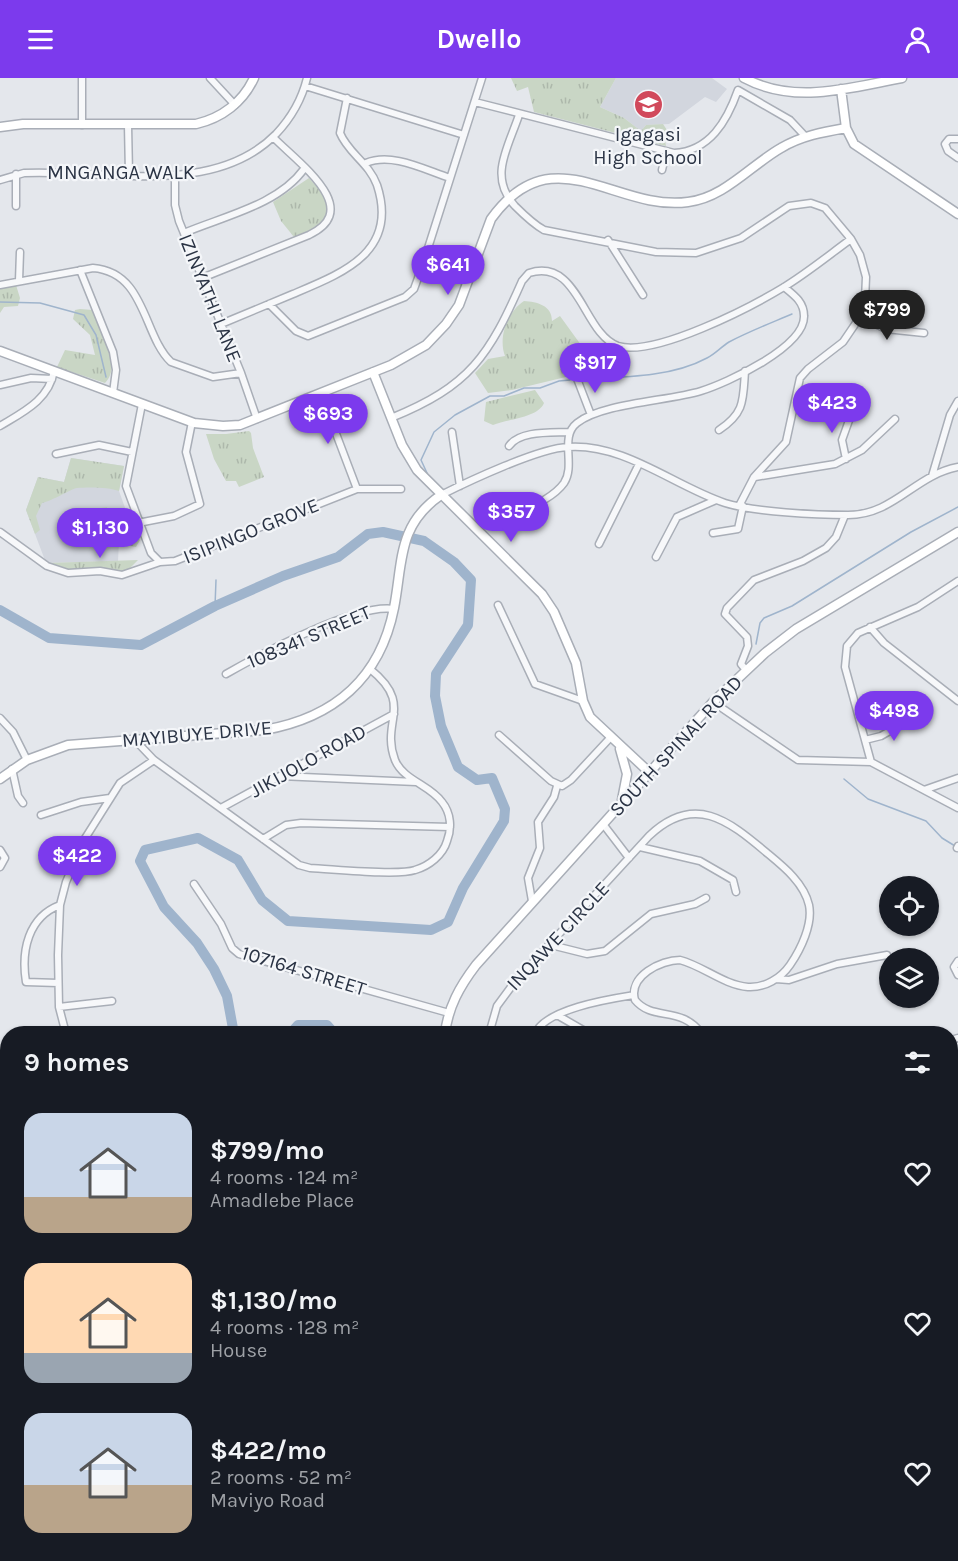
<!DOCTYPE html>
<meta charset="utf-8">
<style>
body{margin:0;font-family:Karla,sans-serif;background:#20242c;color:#f1f3f6;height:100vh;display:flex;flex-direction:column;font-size:22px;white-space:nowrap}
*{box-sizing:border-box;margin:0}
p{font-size:20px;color:#9ea1a6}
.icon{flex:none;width:33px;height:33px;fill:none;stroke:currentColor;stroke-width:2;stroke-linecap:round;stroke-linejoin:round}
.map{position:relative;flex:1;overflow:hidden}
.panel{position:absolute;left:0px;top:948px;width:958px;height:536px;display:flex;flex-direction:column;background:#171b24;border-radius:24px 24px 0 0;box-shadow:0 2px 4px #0004}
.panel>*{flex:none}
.controls{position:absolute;left:879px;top:798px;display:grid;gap:12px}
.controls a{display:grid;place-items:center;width:60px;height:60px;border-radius:50%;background:#171b24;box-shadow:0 2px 4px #0004;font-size:30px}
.price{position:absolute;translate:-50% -51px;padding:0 14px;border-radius:21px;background:#7c3aed;color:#fff;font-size:20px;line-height:39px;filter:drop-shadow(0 2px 3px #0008)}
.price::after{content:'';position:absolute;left:50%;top:36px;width:18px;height:14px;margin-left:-9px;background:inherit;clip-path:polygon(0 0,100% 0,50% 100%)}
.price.on{background:#222;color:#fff}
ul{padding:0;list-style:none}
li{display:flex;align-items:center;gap:18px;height:150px;padding:0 24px}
li span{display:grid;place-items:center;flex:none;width:168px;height:120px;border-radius:18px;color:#555}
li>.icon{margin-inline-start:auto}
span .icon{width:72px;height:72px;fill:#fffc;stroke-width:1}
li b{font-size:26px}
h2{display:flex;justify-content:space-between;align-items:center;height:72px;padding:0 24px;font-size:26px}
header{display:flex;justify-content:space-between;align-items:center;height:78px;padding:0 24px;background:#7c3aed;color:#fff;font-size:27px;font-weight:700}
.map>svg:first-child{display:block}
.built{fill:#d2d6de}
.grass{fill:url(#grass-tufts)}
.forest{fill:url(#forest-crowns)}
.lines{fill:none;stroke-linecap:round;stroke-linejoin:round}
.stream{stroke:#9fb4cc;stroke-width:1.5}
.river{stroke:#9fb4cc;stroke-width:10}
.street-casing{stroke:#a9aeb7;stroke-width:9}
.secondary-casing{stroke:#a9aeb7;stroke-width:11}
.street{stroke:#f7f8fa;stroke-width:6}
.secondary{stroke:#fff;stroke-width:8}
.labels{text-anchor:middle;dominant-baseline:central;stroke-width:4.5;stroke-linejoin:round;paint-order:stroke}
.poi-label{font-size:20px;fill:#2b3445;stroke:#f4f6f9}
.street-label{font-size:20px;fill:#2b3445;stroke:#f4f6f9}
</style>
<header><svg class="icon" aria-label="menu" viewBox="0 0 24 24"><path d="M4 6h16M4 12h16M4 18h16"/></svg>Dwello<svg class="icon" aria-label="person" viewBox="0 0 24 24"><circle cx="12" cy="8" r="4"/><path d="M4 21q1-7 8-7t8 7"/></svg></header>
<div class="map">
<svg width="958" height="1483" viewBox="0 0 958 1483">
<defs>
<pattern id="grass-tufts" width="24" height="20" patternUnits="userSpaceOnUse" patternTransform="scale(1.5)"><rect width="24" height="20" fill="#c9d6c5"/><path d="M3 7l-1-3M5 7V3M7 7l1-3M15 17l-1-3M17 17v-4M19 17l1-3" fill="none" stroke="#adb8ab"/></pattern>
<pattern id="forest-crowns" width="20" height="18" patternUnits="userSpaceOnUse" patternTransform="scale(1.5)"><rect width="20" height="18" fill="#c9d6c5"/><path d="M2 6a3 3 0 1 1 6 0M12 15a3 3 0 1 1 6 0" fill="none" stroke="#adb8ab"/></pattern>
</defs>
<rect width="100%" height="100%" fill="#e4e7ec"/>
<path class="built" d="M 616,0 L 712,0 L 727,11 L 716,24 L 705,19 L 669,46 L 646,47 L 641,53 L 624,40 L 600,29 Z
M 71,380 L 124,388 L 119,413 L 128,438 L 119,464 L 118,483 L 46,485 L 26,432 L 38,399 L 64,404 Z"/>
<path class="grass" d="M 511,0 L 616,0 L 600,29 L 624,40 L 641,53 L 646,47 L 663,46 L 667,52 L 664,57 L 666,68 L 534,34 L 528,9 L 517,13 Z
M 309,100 C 323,116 332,120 326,143 L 311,153 L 294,159 L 281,143 L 273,124 Z
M 16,207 L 20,220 L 18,228 L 4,229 L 0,235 L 0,210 Z
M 524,223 C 537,224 552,227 552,243 L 560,238 L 581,267 L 574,279 L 578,286 L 574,297 L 512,312 L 488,315 L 475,295 L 488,281 L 505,278 C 498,260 507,234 524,223 Z
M 80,231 L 93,232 C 101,252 123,286 105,305 L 57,289 L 65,272 L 95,277 L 90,257 L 73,241 L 75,232 Z
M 535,312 L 544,325 C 538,340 507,341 493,347 L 484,343 L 486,324 Z
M 249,353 L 251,355 L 253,370 L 264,399 L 239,409 L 236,403 L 226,403 L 214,381 L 206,356 L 226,356 Z
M 71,380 L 124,388 L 119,413 C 109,409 88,409 77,410 C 71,411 52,423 42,425 L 36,438 L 40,452 L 35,456 L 26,432 L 38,399 L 64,404 Z
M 107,429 L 109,441 L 89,444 L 88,432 Z
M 86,433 L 88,444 L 70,447 L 68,435 Z
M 138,482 L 125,495 L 62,492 L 46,485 Z"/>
<path class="forest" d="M 131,450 L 140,462 L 136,469 L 130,468 L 126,463 L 126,453 Z"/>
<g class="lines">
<path class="stream" d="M 0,224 L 40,225 L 84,237 L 96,257 L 106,299
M 581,301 C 621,299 670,300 707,280 C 715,276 721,269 729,264 C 750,253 771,245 792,236
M 427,395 L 421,382 L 434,354 L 455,337 L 490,318 L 504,318 L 524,310 L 540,310 L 559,303 L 570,302
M 215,528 L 216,502
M 756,566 L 760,545 L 764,540 L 792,528 L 911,454 L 958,429
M 844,701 L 868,721 L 926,743 L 942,760 L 955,768
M 951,1151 L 958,1146
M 844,1476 L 846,1483"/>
<path class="river" d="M 0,532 L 49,560 L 141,567 L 215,528 L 283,498 L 338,479 L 368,456 L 383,454 L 424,463 L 454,484 L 471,502 L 468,547 L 436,596 L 435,618 L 441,648 L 458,689 L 477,702 L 492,700 L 505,731 L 504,743 L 463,810 L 448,844 L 431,852 L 288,843 L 262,822 L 238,782 L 198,760 L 145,772 L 140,783 L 164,829 L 197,865 L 214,891 L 227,918 L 234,956
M 290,956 L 298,947 L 327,947 L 335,956
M 0,1442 L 8,1435
M 487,1483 L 495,1476"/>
<defs>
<path id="street" d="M 210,0 L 235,27
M 305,8 L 464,57
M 475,24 L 674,75 C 710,73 727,43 738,12 L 790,42 L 805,58
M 519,37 C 508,70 488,99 515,128 C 524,137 533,146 544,152 L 656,174 L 696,175 L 741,160 L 789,128 L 811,125 L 825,130 L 851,161 L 860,177 L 866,199 L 865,222 L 860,239 L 843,264 L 808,291 L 800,300 L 786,364 L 754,399 L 739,428
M 82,47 L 82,0
M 128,47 L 129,96
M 958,61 L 949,61 L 945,66 L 948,73 L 958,80
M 366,85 C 392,74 425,92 450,100
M 662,92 L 666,74
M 175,97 L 175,127 L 179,143 L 241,295 L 257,341
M 0,102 L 24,95 C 105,91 213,120 276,56 C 291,40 302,21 307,0
M 16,128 L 16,96
M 184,155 C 224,138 278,127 304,91
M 608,162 L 643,217
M 422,189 L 468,204
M 80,192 L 113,274 L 116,292 L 113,315
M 202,200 L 309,157 C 365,131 297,84 273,59
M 19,203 L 20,174
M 0,207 L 93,190 C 146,194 143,258 171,284 L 213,299 L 241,295
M 269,226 L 296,253 L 308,258 L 405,219 L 414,211 L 422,189 L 482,0
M 860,239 L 886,251 L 924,255
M 221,246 C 245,236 269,226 293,216 C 343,195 399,174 377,107 C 369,85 348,75 340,55 L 347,20
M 590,275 L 582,284 L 576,298 L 591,337
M 0,307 L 31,300 L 52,301
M 321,316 L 357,411
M 142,326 L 126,408 L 151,475 L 160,484 L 175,483 L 357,411 L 401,411
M 391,340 C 470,308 489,278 522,203 L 529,195 C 579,179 583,256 618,268 C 655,279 751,229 784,209 C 807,195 829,177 851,161
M 0,348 C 23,334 49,322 54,293
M 719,352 C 745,335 743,322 745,293
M 452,354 L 460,408
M 509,368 C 520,352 552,355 570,354
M 56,376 L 99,367 L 132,374
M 846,381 L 842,362 L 852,334
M 932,398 L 950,337 L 958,323
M 755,399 L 835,386 L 862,372 L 895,341
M 441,417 C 469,403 539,370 568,369 C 624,365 674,408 725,425 C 754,434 817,437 848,437 C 894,437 915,397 958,389
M 506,441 C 523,432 552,422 564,405 C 576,387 559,359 577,345 C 602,325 669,323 701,313 C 727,305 805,269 804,238 C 804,224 794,217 784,209
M 138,445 L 174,438 L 200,426 L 186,374 L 192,344
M 0,454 L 47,488 L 68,495 L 100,493 L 122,497 L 160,484
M 713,455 L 738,451 L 743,428
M 599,466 L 639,386
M 656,479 L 677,439 L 716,422
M 498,527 L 535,606 L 583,623
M 870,549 L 884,565 L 958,623
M 746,592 L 741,586 L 748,568 L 747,559 L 725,536 L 727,530 L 754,502 L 803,483 L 826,470 L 836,459 L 845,437
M 226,596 C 261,576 356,525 394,531
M 713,624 L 798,682 L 871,684 L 958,730
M 0,640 L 13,654 L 27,682
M 499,657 L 551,703 L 562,708 L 571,702 L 610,660
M 134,661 L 154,682 L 299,787 L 310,790 C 333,791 397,798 415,792 C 429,788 443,777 447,763 C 452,750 451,735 442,724 C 430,707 403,702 395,682 C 380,643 415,627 370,591
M 865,662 L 881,658 L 912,640
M 871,684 L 845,589 L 847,568 L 858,555 L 918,529 L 958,503
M 12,691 L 18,718 L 23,725
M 280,698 L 416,704
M 924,712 L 958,700
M 221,730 L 394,636
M 41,737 L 81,724 L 110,720
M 603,746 L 629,780
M 263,761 L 286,747 L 301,745 L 450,749
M 640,769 L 700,783 L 733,802 L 736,814
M 957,770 L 958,768
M 0,772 L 5,780 L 0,789
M 194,806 L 221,846 L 232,870 L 239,876 L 449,935
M 532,823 L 528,800 L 540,770 L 538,744 L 554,719 L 557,708
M 551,867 L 587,876 L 605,873 L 651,836 L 695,826 L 706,820
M 958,883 L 954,889 L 958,897
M 776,901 L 789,902 L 837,886 L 887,877
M 58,905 L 26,904 C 21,873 28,839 60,827
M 59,929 L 112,923
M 557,937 L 590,956
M 66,956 L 59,929 L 58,877 L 60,827 L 66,804 L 84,762 L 120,705 L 154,682
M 489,956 L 497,928 L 514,905 L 649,758 C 694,715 728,742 767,775 C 784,789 804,805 809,827 C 813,846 801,871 790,887 C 781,900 765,910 748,909 C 724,907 703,888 680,882 C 661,882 628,898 635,922 C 653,944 681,927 702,956
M 535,956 C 545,931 609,921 634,917
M 803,956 L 805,953
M 951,962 L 958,960
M 0,998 L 8,1000
M 951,1047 L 958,1045
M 0,1111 L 8,1109
M 951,1116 L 958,1113
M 0,1144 L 6,1144
M 951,1212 L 958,1211
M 0,1266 L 8,1272
M 951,1312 L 958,1312
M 0,1335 L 8,1328
M 0,1366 L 8,1372
M 0,1401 L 8,1381
M 0,1461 L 8,1462
M 951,1475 L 958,1475
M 139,1476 L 143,1483
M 505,1476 L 509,1483
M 583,1476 L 584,1483
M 92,1483 L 103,1476
M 185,1483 L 196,1476
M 396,1483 L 401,1476"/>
<path id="secondary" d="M 744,0 C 795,27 848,10 902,0
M 841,11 L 846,50 L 854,66 L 958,136
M 0,49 L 23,46 L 196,46 C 222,40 243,24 254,0
M 0,273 L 194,345 L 223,348 L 240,347 L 391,287 L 426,267 L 446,246 L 459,227 L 491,141 C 553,55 615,134 688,124 C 724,120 751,87 781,70 C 801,58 823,54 846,50
M 373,294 L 402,367 L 417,392 L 542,516 L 554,534 L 576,585 L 583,623 L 590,639 L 649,694
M 620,671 L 627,696 L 622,722
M 0,701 L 27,682 L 68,667 L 264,652 C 333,640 380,601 394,530 C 403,484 397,447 441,417
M 445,956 C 448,929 460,908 476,887 L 713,624 L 765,575 L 796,551 L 958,454
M 0,1197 L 8,1200
M 951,1365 L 958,1365
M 333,1483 L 338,1476"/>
</defs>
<use href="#street" class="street-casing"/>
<use href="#secondary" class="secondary-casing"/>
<use href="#street" class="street"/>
<use href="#secondary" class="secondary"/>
</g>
<defs>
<symbol id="school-disc" viewBox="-11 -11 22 22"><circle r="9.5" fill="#d1495b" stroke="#f4f6f9"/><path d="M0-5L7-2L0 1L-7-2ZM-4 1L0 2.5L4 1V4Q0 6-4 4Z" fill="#fff"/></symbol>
</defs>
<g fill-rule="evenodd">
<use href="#school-disc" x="632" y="10" width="33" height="33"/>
</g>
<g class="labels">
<g class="poi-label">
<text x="648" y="56">Igagasi<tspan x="648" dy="23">High School</tspan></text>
</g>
<g class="street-label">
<text x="121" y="94">MNGANGA WALK</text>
<text transform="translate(210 220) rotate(68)">IZINYATHI LANE</text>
<text transform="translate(251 453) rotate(-22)">ISIPINGO GROVE</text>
<text transform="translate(309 559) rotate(-23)">108341 STREET</text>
<text transform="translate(197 656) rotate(-5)">MAYIBUYE DRIVE</text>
<text transform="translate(676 668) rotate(-47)">SOUTH SPINAL ROAD</text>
<text transform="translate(308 683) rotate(-29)">JIKIJOLO ROAD</text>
<text transform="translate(558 858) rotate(-47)">INQAWE CIRCLE</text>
<text transform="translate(304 893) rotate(17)">107164 STREET</text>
</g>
</g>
</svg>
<div class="controls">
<a><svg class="icon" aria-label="locate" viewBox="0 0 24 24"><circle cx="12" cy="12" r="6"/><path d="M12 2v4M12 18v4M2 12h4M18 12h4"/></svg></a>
<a><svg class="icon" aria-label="layers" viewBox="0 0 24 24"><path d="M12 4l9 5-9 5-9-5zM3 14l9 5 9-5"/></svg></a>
</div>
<b class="price" style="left:448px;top:218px">$641</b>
<b class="price on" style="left:887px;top:263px">$799</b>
<b class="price" style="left:595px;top:316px">$917</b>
<b class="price" style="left:832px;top:356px">$423</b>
<b class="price" style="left:328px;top:367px">$693</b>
<b class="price" style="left:511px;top:465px">$357</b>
<b class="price" style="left:100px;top:481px">$1,130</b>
<b class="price" style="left:894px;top:664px">$498</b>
<b class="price" style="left:77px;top:809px">$422</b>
<section class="panel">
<h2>9 homes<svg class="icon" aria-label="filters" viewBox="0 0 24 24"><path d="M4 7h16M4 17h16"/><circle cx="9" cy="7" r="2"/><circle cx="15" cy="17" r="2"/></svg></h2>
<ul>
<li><span style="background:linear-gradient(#c9d6e8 70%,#b9a48a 0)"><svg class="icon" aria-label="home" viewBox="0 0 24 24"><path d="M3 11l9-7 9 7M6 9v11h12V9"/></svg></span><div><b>$799/mo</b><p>4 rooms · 124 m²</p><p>Amadlebe Place</p></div><svg class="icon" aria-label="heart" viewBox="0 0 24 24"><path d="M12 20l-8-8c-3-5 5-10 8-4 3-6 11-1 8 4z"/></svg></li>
<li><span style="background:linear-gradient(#ffd9b3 75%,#9aa5b1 0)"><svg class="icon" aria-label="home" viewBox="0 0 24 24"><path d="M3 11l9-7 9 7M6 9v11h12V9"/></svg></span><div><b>$1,130/mo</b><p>4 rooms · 128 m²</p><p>House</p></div><svg class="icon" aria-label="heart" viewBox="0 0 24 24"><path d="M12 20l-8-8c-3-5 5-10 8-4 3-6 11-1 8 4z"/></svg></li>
<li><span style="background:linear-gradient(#c9d6e8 60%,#b9a48a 0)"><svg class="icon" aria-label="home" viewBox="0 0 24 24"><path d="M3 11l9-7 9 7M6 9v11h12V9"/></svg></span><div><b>$422/mo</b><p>2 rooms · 52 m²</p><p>Maviyo Road</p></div><svg class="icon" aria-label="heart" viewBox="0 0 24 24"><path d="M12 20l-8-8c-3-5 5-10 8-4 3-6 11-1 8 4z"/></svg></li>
</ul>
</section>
</div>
